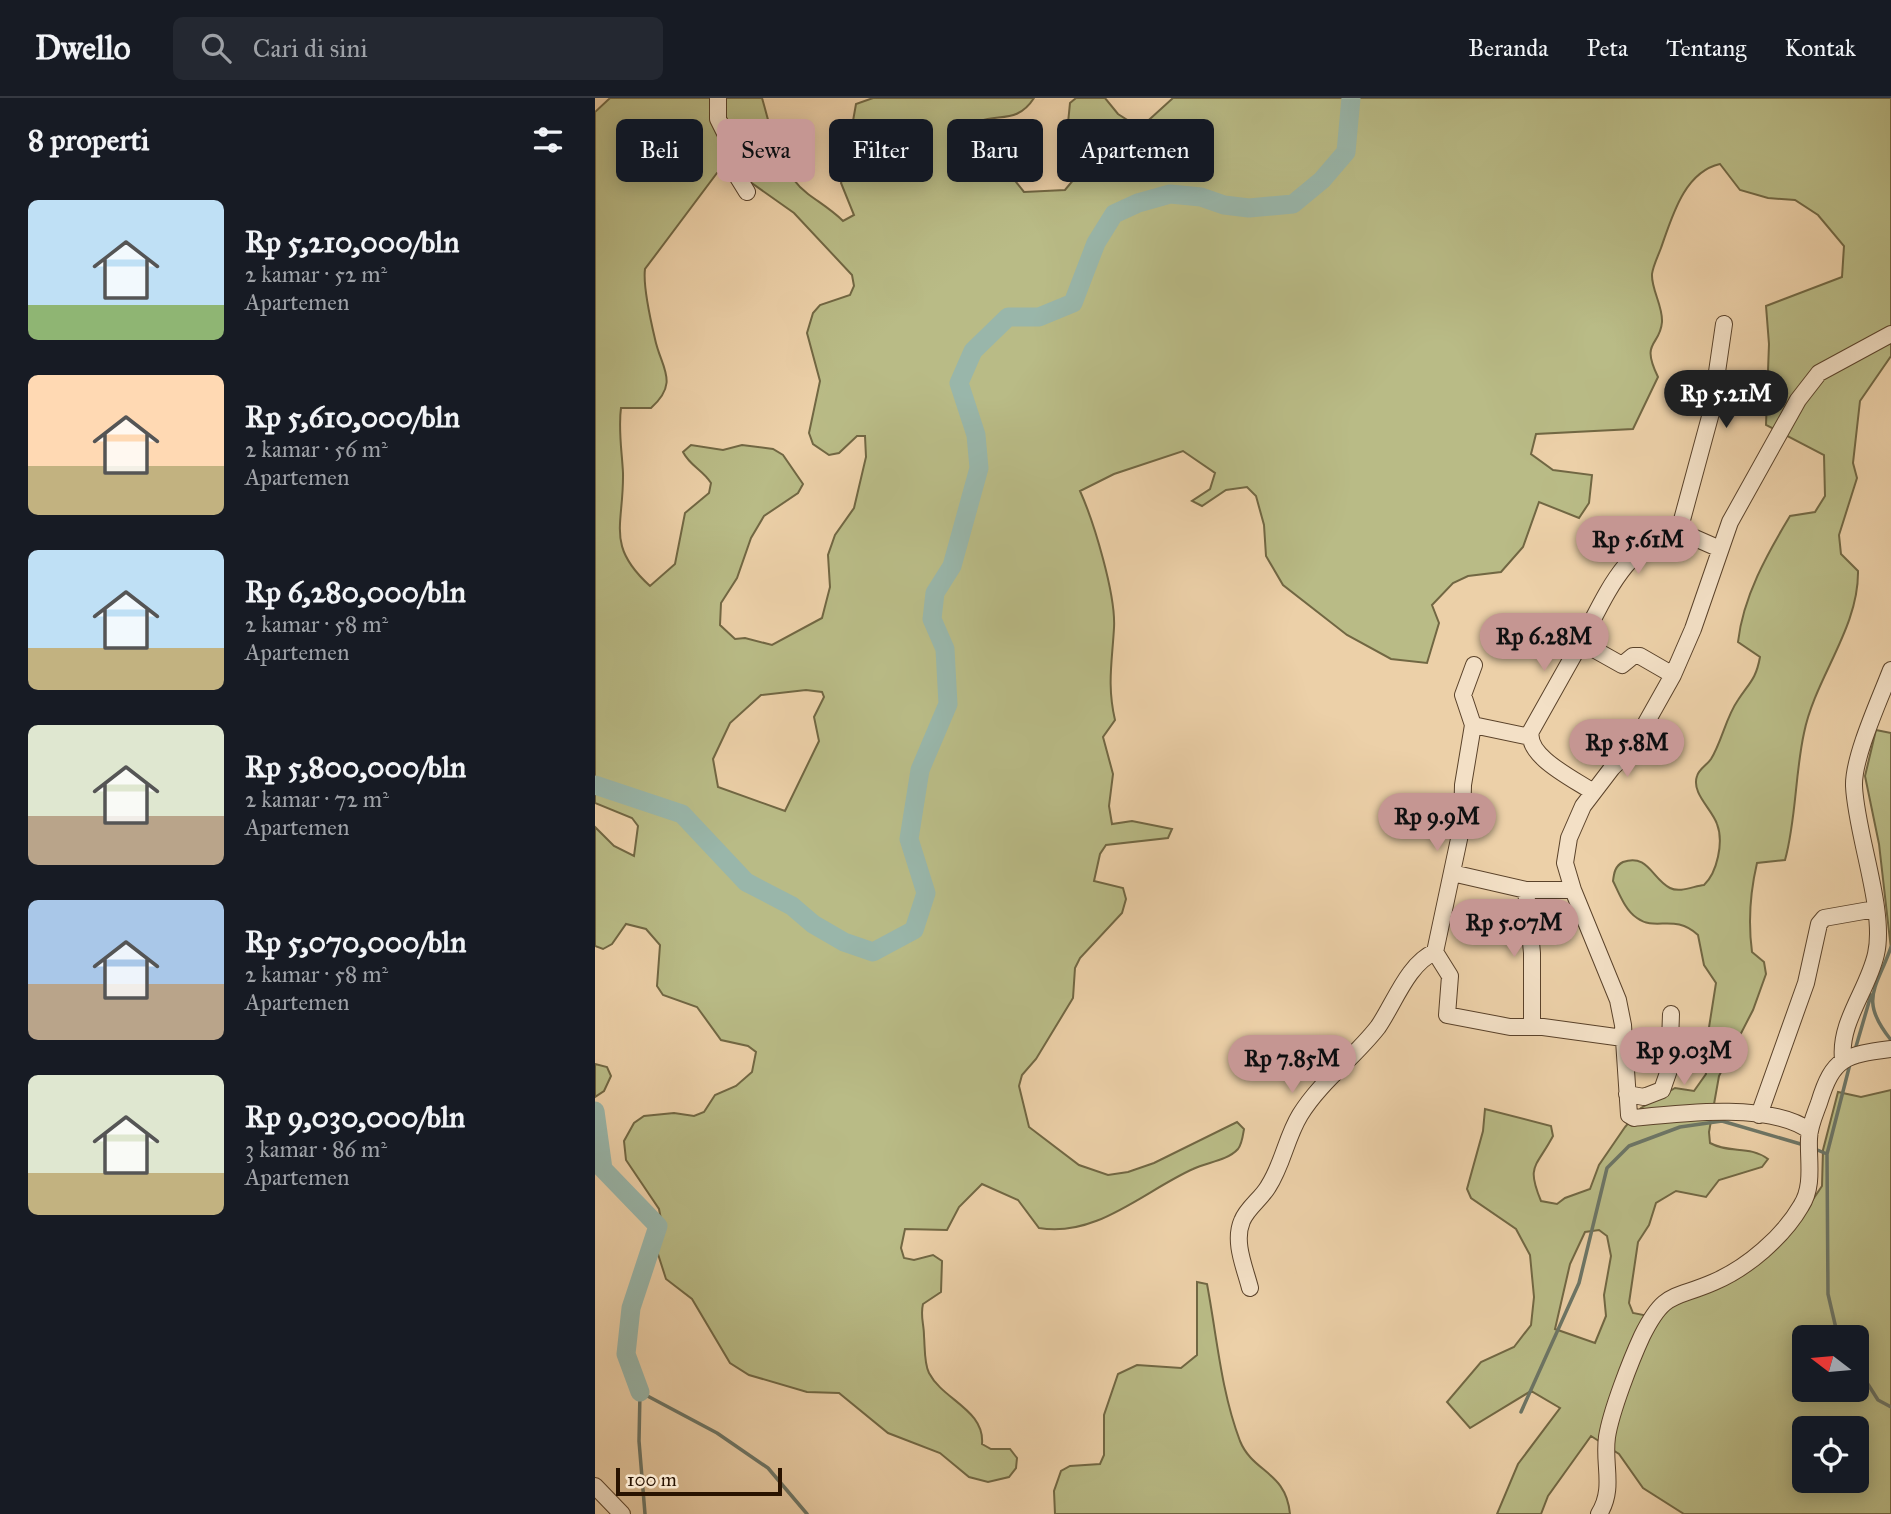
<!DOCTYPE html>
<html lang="id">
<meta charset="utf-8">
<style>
body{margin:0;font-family:"IM FELL Great Primer",serif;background:#242831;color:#f1f3f6;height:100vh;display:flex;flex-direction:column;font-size:26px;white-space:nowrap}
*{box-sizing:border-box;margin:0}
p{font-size:23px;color:#9ea1a6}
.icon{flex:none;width:38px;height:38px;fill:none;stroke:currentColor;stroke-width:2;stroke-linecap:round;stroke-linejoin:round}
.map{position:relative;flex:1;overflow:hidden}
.side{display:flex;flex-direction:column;background:#171b24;width:595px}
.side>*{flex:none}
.hud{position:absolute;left:21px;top:21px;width:665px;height:63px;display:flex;gap:14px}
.needle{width:46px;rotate:286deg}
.tools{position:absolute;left:1197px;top:1227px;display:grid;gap:14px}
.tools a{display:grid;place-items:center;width:77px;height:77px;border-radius:10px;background:#171b24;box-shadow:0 4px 18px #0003;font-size:35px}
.scale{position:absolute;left:21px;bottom:18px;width:166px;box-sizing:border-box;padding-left:7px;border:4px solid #291300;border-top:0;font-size:19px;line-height:24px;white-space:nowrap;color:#291300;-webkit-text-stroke:5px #f3e0c6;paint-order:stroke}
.price{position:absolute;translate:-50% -60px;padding:0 16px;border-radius:24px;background:#c59692;color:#111;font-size:23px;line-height:46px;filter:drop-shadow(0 2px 4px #0008)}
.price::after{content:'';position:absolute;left:50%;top:42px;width:21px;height:16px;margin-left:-10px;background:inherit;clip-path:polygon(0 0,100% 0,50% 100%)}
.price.on{background:#222;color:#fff}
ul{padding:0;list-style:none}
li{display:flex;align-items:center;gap:21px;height:175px;padding:0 28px}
li span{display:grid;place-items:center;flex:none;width:196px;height:140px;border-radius:10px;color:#555}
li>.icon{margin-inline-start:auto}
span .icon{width:84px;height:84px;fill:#fffc;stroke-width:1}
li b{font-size:30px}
h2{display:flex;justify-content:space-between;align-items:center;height:84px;padding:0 28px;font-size:30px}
.pill{padding:0 24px;border-radius:10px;background:#171b24;box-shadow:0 4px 18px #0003;font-size:24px;line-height:63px}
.pill.on{background:#c59692;color:#111}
header{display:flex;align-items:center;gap:42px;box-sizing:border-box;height:98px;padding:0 35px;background:#171b24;border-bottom:2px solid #363941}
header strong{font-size:33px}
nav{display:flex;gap:38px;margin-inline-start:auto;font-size:24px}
.search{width:490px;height:63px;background:#242831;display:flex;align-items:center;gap:18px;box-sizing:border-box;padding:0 24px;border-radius:10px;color:#9ea1a6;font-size:26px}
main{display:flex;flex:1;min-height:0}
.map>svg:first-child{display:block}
.green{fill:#b9bb86;stroke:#716743;stroke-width:2;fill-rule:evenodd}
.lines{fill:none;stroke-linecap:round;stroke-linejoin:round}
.stream{stroke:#6c7566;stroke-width:3.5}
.river{stroke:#99b6aa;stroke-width:19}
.minor-casing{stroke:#5a422a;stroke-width:18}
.minor{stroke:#f3e0c6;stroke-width:16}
</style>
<header>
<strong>Dwello</strong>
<div class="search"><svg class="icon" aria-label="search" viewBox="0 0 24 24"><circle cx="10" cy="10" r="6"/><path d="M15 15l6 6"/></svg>Cari di sini</div>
<nav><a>Beranda</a><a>Peta</a><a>Tentang</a><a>Kontak</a></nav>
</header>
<main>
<section class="side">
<h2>8 properti<svg class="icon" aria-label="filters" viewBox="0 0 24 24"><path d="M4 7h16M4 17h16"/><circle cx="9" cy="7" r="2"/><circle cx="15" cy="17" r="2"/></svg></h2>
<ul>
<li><span style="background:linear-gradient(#bfe0f5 75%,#8fb573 0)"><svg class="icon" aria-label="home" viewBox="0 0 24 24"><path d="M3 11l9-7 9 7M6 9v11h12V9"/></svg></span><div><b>Rp 5,210,000/bln</b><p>2 kamar · 52 m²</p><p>Apartemen</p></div></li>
<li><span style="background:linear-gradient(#ffd9b3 65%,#c2b280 0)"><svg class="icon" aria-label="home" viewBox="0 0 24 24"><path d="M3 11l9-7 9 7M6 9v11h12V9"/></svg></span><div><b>Rp 5,610,000/bln</b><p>2 kamar · 56 m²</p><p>Apartemen</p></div></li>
<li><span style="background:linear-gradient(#bfe0f5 70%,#c2b280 0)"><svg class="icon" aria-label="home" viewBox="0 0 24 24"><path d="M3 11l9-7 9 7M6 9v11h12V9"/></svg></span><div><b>Rp 6,280,000/bln</b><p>2 kamar · 58 m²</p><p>Apartemen</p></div></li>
<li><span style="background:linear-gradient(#dfe7d0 65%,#b9a48a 0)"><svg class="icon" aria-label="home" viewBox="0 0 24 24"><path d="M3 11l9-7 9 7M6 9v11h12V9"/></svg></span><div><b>Rp 5,800,000/bln</b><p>2 kamar · 72 m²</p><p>Apartemen</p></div></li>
<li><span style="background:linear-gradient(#a9c7e8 60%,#b9a48a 0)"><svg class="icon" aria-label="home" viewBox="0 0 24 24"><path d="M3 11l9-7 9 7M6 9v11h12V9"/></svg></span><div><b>Rp 5,070,000/bln</b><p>2 kamar · 58 m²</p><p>Apartemen</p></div></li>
<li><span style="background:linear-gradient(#dfe7d0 70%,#c2b280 0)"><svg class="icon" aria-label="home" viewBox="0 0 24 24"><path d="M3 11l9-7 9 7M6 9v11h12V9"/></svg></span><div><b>Rp 9,030,000/bln</b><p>3 kamar · 86 m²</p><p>Apartemen</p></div></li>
</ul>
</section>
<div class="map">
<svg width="1296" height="1416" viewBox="0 0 1296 1416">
<rect width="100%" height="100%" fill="#ecd0a8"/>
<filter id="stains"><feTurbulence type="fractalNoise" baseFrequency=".00286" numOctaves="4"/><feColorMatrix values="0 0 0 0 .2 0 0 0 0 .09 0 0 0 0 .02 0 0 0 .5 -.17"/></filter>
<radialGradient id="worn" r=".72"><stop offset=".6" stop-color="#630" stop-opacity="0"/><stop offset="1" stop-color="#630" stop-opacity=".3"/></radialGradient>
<path class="green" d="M 15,0 L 167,0 C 177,34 183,73 213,96 C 225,105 237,112 248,123 L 259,117 L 246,85 L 257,56 L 256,34 L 261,6 L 278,0 L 439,0 C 423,25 405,16 385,23 C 370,29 362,50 356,63 L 363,69 C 409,63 399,57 429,94 L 470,92 L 485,74 L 482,54 L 472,35 L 475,5 L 481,0 L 510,0 L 523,16 L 545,30 L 578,0 L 1296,0 L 1296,258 L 1265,303 L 1258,365 L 1262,380 L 1244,437 L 1246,456 L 1263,473 C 1264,530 1220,580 1209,635 C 1200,676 1201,723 1190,762 L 1162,765 C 1155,795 1153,824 1157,854 L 1169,864 L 1171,876 L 1158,912 L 1124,978 L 1114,1034 L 1115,1045 C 1135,1056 1154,1047 1173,1061 L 1167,1069 L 1124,1082 L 1111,1099 L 1081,1093 L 1061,1105 L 1054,1127 L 1043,1144 L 1034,1205 L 1038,1215 L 1063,1220 L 1078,1202 L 1198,1131 L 1227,1088 L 1228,1052 L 1243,994 L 1266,999 L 1296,992 L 1296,1416 L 1089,1416 L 1048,1390 L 1024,1356 L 996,1338 L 953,1398 L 946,1416 L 902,1416 L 923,1366 L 965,1310 L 936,1293 L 875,1330 L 852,1304 L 886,1264 L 919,1249 L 936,1227 L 939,1199 L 935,1157 L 921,1131 L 876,1100 L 872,1091 L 888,1033 L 890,1011 L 956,1028 L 958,1038 C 941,1070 931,1067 946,1103 L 962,1106 L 970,1100 L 995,1091 L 1004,1067 L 1030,1029 L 1046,1010 L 1080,990 L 1099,993 L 1111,976 L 1109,961 L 1121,885 L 1109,867 L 1103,837 C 1079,815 1061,834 1042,820 C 1030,812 1024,795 1018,783 C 1019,775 1020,768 1028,764 C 1053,755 1057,781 1075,790 C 1085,795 1099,788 1109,787 C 1122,775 1129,744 1122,726 C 1117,711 1096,695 1102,678 C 1104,671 1112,667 1116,661 C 1127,643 1131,619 1143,602 C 1155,584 1161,581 1165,559 L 1143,544 C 1148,499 1172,456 1195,418 L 1220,414 L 1230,398 L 1229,357 L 1171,327 L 1174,246 L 1171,208 L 1247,179 L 1249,148 L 1223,117 L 1200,102 L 1173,100 L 1145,92 L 1125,66 C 1089,74 1077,119 1066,150 C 1063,158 1058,168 1057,176 C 1056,191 1068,208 1067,224 C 1065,249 1045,242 1063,279 L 1038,331 L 941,336 L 936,356 L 958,372 L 997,377 L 994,405 L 984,420 L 944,404 L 928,449 L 906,474 L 873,478 L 858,485 L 837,507 L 844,525 L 832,565 L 796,561 L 752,537 L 688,487 L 671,458 L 669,427 L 661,398 L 652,389 L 631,392 L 607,408 L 597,403 L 615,391 L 620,375 L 588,353 L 519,376 L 485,393 C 499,424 521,497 519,530 C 517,565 512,587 520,622 L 508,639 L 518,676 L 514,708 L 517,726 L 537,723 L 577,731 L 573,740 L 511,747 L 505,756 L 499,783 L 528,790 L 531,801 L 527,815 L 485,860 L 480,870 L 478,900 L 441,961 L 427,977 L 424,988 L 434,1029 L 484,1067 L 513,1077 L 533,1074 L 559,1065 L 642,1024 L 649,1031 C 648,1037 647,1046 643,1051 C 632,1063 612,1064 598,1071 C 549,1093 501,1140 444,1130 L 423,1102 L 387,1086 L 364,1109 L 352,1132 L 310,1131 L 306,1150 L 309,1160 L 319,1162 L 338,1157 L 347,1163 L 346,1194 L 328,1206 C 325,1218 329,1226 329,1238 C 330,1249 329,1265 334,1275 C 348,1302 390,1312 387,1346 L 396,1351 L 415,1351 L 422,1360 L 421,1370 L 414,1379 L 393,1384 L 374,1379 L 345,1355 L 293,1335 L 244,1295 L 212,1294 L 154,1277 L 135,1265 L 97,1201 L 71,1181 L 62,1153 L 66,1121 L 64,1111 L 31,1062 L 29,1043 L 39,1025 L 49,1018 L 79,1015 L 99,1018 L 109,1014 L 120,997 L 141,988 L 157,974 L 161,954 L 153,948 L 126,942 L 102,909 L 68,897 L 62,888 L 65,847 L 51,831 L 31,826 L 17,846 L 8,851 L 0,848 L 0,729 L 19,748 L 39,758 L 43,728 L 37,720 L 0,705 L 0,14 ZM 134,69 L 199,115 L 257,177 L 259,188 L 255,197 L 225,207 L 218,215 L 212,235 L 225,283 L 214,335 L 218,346 L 234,357 L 244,355 L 262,338 L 270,338 L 271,359 L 259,410 L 240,437 L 233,457 L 235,489 L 227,520 L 177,547 L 150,540 L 140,541 L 125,527 L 126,505 L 142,480 L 156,440 L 169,418 L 203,395 L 208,386 L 188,357 L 178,351 L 147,347 L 128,352 L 96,347 L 88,354 C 95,368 108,372 116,385 L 114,395 L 90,415 L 80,466 L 55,488 C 10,447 29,427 28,375 C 27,354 23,331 26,310 L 56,310 C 85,284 66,270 60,241 C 56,224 48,186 50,171 L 122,75 ZM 211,592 L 227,594 L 229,599 L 219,619 L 224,643 L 190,713 L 123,689 L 118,661 L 135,625 L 166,597 ZM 1004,1132 L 1012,1138 L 1016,1158 L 1009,1197 L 1011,1218 L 1000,1245 L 960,1231 L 975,1166 L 990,1134 ZM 1209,1239 L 1262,1239 L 1262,1292 L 1209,1292 ZM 1209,1330 L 1262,1330 L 1262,1382 L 1209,1382 Z
M 1281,632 L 1296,635 L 1296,851 L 1284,746 L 1270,678 Z
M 0,966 L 12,969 L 16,978 L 9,993 L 0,999 Z
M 602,1184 L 612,1186 C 622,1239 626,1293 645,1343 C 658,1375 691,1373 695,1416 L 460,1416 L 459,1393 L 466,1373 L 475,1368 L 505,1366 L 509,1357 L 509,1317 L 523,1276 L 542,1267 L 586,1270 L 602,1257 Z"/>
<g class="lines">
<path class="stream" d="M 1296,849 C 1282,890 1263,901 1296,942
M 1260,952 L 1276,897
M 1220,1051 L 1232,1056
M 1243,1239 L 1233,1196 L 1232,1056 L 1255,966
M 1262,1269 L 1283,1302 L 1296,1309
M 926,1314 L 984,1185 L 1012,1070 L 1034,1048 L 1085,1029 L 1127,1023 L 1209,1047
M 50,1416 L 44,1343 L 45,1294 L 122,1335 L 173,1370 L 212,1416"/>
<path class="river" d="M 0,687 L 87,716 L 151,784 L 197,808 L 218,826 L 249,844 L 278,854 L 319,832 L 331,795 L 314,741 L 325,672 L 353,606 L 350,551 L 337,521 L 340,495 L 357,468 L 384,370 L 381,337 L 364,285 L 378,253 L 413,219 L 444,219 L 478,205 L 501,145 L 519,116 L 543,105 L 575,96 L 606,99 L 629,107 L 654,110 L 698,106 L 727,82 L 751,54 L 756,0
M 0,1013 L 8,1071 L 63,1128 L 36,1210 L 31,1256 L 45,1294"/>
<defs>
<path id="minor" d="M 123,0 L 123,21 L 138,51 L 139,73 L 152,94
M 1084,433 L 1116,315 L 1129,226
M 986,544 C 1011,498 1029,447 1084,433 L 1125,451
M 879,567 L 868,597 L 878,627 L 868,687 L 867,727 L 840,854 L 855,878 L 852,917 L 915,929 L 948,929 L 1028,940
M 878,627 L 935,639
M 998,694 C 979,681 930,658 936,633 L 986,544 L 1027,567 L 1038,558 L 1045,558 L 1078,577
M 857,775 L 931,792 L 978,792
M 931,792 L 937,855 L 937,929
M 1248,961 C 1244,924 1273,892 1281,856 C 1291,812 1261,736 1259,688 C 1258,659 1285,601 1296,572
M 1032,996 L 1049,999 L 1067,992 L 1074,972 L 1076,916
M 1164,1017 L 1211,885 L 1224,826 L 1229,820 L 1280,811
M 1215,1033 C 1176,1004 1086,1015 1039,1020 L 1034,1017 L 1028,927 L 1023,902 L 978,792 L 970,765 L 974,740 L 988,708 L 1017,670 L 1037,650 L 1078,577 L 1098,531 L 1135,424 L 1203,302 L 1224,275 L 1296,236
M 655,1190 C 650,1170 638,1144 647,1123 C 652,1110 666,1101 673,1089 C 688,1066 691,1040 705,1017 C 726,983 759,960 783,929 C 799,906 813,865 840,854
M 0,1388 L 27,1416
M 1004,1416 C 1020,1390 1008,1367 1012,1339 C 1016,1313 1036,1262 1047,1238 C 1070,1192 1078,1202 1119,1184 C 1152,1170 1188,1139 1206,1108 C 1219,1088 1213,1063 1214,1041 C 1214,1029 1220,1016 1224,1005 C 1238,959 1250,957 1296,951"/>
</defs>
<use href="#minor" class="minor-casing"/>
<use href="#minor" class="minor"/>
</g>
<rect width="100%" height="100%" filter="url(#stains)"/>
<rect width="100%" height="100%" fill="url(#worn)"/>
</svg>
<div class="tools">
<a><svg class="needle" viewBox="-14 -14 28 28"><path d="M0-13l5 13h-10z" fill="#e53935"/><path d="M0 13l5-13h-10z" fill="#9ea1a6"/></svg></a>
<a><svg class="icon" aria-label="locate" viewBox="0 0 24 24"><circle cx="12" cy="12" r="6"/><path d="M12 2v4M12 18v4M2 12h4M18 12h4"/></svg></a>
</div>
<div class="scale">100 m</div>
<b class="price on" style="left:1131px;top:332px">Rp 5.21M</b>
<b class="price" style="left:1043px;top:478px">Rp 5.61M</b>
<b class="price" style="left:949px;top:575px">Rp 6.28M</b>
<b class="price" style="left:1032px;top:681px">Rp 5.8M</b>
<b class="price" style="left:842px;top:755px">Rp 9.9M</b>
<b class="price" style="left:919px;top:861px">Rp 5.07M</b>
<b class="price" style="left:1089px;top:989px">Rp 9.03M</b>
<b class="price" style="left:697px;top:997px">Rp 7.85M</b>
<div class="hud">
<a class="pill">Beli</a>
<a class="pill on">Sewa</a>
<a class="pill">Filter</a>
<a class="pill">Baru</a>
<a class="pill">Apartemen</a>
</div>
</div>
</main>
